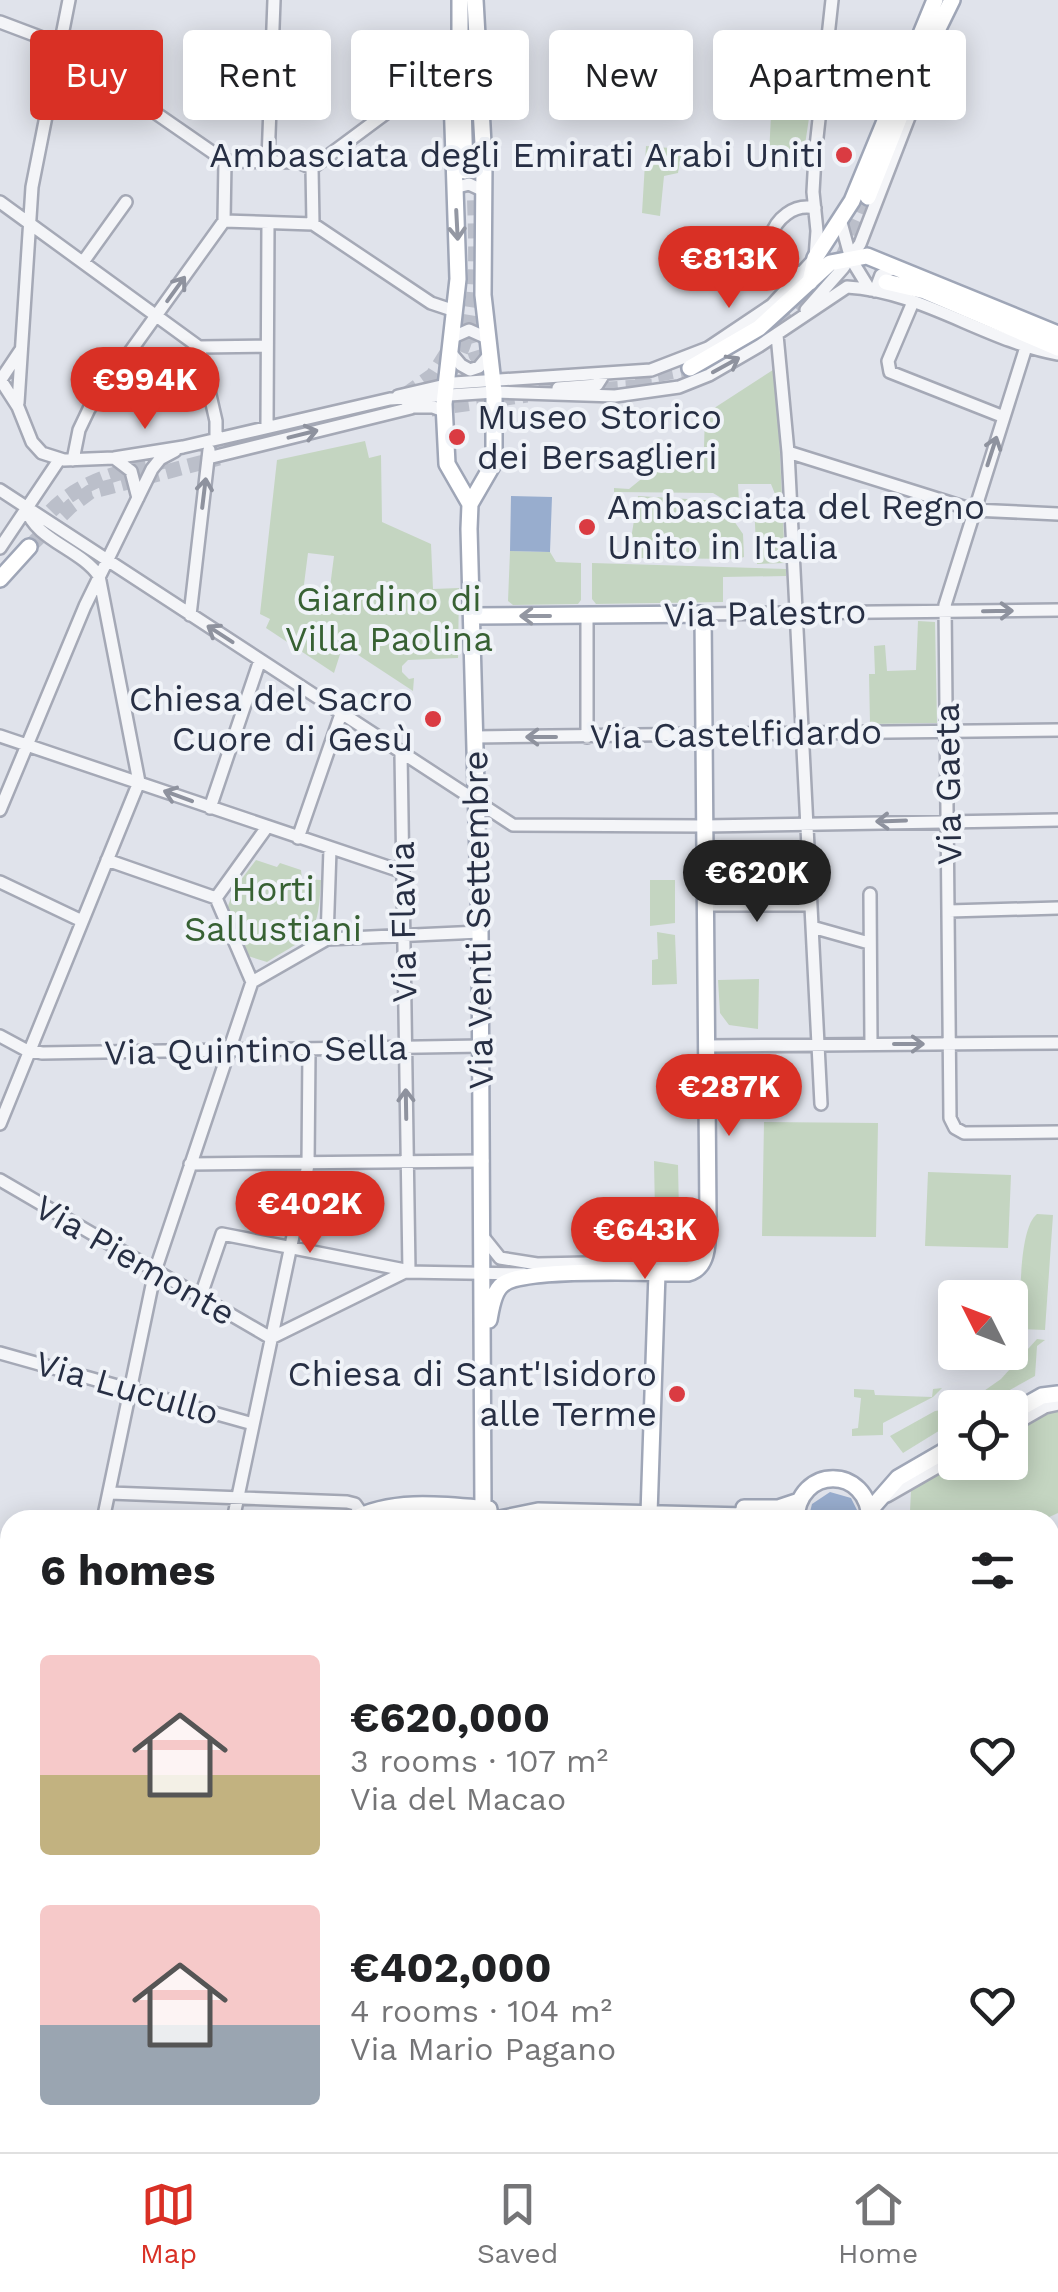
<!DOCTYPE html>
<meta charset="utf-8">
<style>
body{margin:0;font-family:"Work Sans",sans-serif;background:#f6f6f6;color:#202124;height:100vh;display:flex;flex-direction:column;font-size:38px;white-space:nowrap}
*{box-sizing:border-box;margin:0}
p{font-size:32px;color:#757577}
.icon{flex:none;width:55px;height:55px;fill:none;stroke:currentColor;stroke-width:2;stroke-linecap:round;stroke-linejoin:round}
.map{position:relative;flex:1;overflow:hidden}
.details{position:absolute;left:0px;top:1510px;width:1060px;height:642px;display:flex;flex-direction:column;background:#fff;border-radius:30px 30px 0 0;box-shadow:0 5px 25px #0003}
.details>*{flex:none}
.hud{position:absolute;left:30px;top:30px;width:1000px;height:90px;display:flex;gap:20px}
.needle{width:65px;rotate:312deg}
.controls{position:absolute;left:938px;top:1280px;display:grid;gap:20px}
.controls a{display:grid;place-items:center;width:90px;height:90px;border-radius:10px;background:#fff;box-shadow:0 5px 25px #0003;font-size:50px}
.price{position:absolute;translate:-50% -85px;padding:0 22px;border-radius:35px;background:#d93025;color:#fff;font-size:32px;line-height:65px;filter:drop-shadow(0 2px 5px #0008)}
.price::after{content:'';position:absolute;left:50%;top:60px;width:30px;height:22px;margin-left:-15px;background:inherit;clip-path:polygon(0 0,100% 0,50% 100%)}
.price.on{background:#222;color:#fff}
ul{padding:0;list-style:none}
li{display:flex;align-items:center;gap:30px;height:250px;padding:0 40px}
li span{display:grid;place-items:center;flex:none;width:280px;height:200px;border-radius:10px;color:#555}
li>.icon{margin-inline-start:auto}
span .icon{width:120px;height:120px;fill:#fffc;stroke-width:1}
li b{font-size:42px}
h2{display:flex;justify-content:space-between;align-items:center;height:120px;padding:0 40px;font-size:42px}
.chip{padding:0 35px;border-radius:10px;background:#fff;box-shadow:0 5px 25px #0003;font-size:35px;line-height:90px}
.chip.on{background:#d93025;color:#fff}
.menu{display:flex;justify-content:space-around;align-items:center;height:140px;border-top:2px solid #e0e0e0;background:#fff;font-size:28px;color:#757577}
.menu a{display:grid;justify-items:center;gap:5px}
.menu .on{color:#d93025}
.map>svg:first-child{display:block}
.green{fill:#c4d5c1;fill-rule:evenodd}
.water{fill:#98adce}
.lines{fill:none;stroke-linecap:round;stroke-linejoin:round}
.major-tunnel{stroke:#bbbfca;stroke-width:15;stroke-dasharray:15 8;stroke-linecap:butt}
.minor-casing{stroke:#a5a9b6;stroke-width:16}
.major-casing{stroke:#9fa6b7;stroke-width:20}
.minor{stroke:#f4f5f8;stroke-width:11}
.major{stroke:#fff;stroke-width:15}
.oneway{stroke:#9397a2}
.oneway2{stroke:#8e929e}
.poi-dot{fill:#da3b42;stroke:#f0f3f8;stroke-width:4}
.labels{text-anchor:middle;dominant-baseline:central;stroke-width:8;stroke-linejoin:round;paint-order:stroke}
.poi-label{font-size:35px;fill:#272f44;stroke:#f0f3f8;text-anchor:end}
.park-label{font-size:35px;fill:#376133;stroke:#f0f3f8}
.street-label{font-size:35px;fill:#272f44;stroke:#f0f3f8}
</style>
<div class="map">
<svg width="1058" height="2152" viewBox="0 0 1058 2152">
<rect width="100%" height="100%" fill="#e0e3eb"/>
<path class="green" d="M 771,115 L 809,118 L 802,165 L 788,164 L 787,157 L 769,155 Z
M 646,146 L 682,149 L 678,173 L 664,176 L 660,216 L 642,213 Z
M 776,368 L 785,563 L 757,564 L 754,505 L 773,504 L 775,494 L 771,484 L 738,484 L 739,502 L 731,504 L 713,493 L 614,492 L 614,488 L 629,489 L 656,467 L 657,463 C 678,463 690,465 704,447 L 705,414 Z
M 365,441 L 369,458 L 381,455 L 382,522 L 431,544 L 433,589 L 459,588 L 458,658 L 408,660 L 402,666 L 402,672 L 409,679 L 414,678 L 413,691 L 343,645 L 334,673 L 266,628 L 270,619 L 260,614 L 277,460 ZM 308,553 L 334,556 L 329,595 L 303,592 Z
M 638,496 L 720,501 L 743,534 L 744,557 L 738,559 L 636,558 L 636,552 L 630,545 Z
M 510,551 L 550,552 L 556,562 L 581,563 L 581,600 L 578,604 L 513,605 L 508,601 Z
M 592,563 L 786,569 L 786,576 L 723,577 L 723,602 L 596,604 L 592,599 Z
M 918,621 L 935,622 L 937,723 L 870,724 L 869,674 L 875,674 L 874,646 L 885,645 L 887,671 L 916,670 Z
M 256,860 L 277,867 L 280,863 L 301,870 L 302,879 L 321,880 C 318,937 313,934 267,962 L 248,956 L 227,909 L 234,889 Z
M 650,880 L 675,880 L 675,923 L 650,926 Z
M 657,932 L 675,935 L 677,984 L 652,985 L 652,960 L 658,959 Z
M 759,979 L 758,1029 L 729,1025 L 720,1013 L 718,980 Z
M 764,1122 L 878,1123 L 876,1237 L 762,1236 Z
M 654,1161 L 678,1165 L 679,1213 L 655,1213 Z
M 928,1172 L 1011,1175 L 1008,1248 L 925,1246 Z
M 1037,1214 L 1053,1215 L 1045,1330 L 1019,1329 C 1021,1303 1018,1229 1037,1214 Z
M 1037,1339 L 1045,1340 L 1037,1346 L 1035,1376 L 979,1407 L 968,1407 L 971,1400 L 1001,1379 Z
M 942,1388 L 933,1397 L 883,1423 L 883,1435 L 852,1436 L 852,1429 L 858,1428 L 861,1398 L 854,1397 L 854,1389 L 874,1390 L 875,1395 L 932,1397 L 933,1389 Z
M 1058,1408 L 1058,1513 L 1045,1519 L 910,1512 L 911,1490 L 959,1463 L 1010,1462 L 1010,1433 Z
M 949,1409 L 950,1424 L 903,1453 L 890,1436 L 935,1411 Z
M 511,2143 L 622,2143 L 623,2152 L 511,2152 Z"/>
<path class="water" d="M 511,496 L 552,497 L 550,552 L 510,551 Z
M 830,1492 L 851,1498 L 858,1512 L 858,1520 L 808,1520 L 812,1504 Z"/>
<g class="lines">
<path class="major-tunnel" d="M 843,256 L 868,197
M 781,326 L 817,290
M 468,329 L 476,355 L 491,374
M 450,372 C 485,319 474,233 474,172
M 635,379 L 690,368
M 516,390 L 572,383
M 580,391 L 652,386
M 405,395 L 433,375 L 450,348
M 431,409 L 527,395
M 202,452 L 409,405
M 51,511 C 84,478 122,472 165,461
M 29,547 L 71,506 L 90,492 L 219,458"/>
<defs>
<path id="minor" d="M 0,22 L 53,42 L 225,161
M 225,161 L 224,221 L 313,224 L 431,303 L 455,311
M 225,161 L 298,162 L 312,168 L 313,224
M 268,161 L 274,0
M 312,168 L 460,58
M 454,188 L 469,184 L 484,191
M 0,202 L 199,347
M 840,219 L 851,259 L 870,290
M 83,262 L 126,202
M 806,273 C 743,273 772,198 815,208
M 875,291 L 881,275 L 896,267
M 913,302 L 888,361 L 890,372 L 1004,417
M 806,310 L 843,268 L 860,244 L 938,42
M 777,335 L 788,452 L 821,1104
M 451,338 L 469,330 L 487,338
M 199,347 L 216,421 L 216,439
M 199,347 L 266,346
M 1026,347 L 945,605 L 950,1118 L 955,1128 L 964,1133 L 1058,1132
M 450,352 L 461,365 L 470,370 L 479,367 L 489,355
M 0,379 L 18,407 L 32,442 L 42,453 L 64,460 L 114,458 L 183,447 L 390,399 L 494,392 L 615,396 L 679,387 L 709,375 L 759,346 L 847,287 C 922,291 985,341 1058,354
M 0,381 L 20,351
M 558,388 L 597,385 L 604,374
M 398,396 L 454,383 L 651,370 L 708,348 L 772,305 L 815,258 L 817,231 L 813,192 L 815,156 L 832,0
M 18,403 L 32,187 L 69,0
M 407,407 L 433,407 L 444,411
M 267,427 L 268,223
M 788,452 L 973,510 L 1058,514
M 114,458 L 131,471 L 138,498
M 208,458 L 411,408
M 73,460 L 79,430 L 89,409 L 224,221
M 0,490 L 513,825 L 704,826 L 1058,820
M 26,508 C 35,540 81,549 99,576 L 139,782
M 0,548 L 59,460
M 703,614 L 1058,610
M 190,615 L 209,450
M 587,615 L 587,737
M 0,736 L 403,872
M 474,737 L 1058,730
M 401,753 L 409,1271
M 210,808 L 260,660
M 0,810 L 85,606 L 152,469 L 160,459 L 175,451
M 267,827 L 216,898 L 252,982 L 327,939 L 330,849
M 298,838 L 341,714
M 107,860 L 216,898
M 0,882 L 82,921
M 870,894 L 871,1044
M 704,905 L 810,905
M 949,911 L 1058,908
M 812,927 L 869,943
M 327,939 L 480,932
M 0,1036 L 26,1050 L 42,1053 L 482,1046
M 706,1046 L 1058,1043
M 0,1124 L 139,782
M 190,1164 L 483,1161
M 0,1180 L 271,1338
M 484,1238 L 500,1258 L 537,1264 L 685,1261 L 697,1256 L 705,1243
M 200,1298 L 222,1234 L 405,1270
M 271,1338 L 405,1272 L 524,1274
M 0,1353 L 253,1424
M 1010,1427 L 1045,1407 L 1058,1404
M 110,1493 L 347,1502 L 355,1504 L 362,1514
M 887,1496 L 955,1457
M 103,1520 L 155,1271 L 252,982
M 233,1520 L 308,1165 L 309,1050
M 1050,1730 L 1058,1732
M 0,1754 L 10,1756
M 1050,1829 L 1058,1831
M 0,1842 L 10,1841
M 1050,1867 L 1058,1866
M 1050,1950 L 1058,1949
M 0,1989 L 10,1991
M 0,2043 L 10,2133
M 496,2142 L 496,2152
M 634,2142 L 634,2152
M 756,2142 L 758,2152
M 942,2142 L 942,2152
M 11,2152 L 62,2142
M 114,2152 L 119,2142
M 158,2152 L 163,2142
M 269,2152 L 274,2142
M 825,2152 L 825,2142"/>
<path id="major" d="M 460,0 L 460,58 L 452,96 L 458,279 L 444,404 L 447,464 L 470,504
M 475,0 L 484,162 L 483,295 L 494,392 L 494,449 L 492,466 L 470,504 L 469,529 L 480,932 L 483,1508
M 462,72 L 465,171
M 868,197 L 922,61 L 952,0
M 810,282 L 815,258 L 852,201 L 935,0
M 886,282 L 925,291 L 1058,348
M 690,368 L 759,328 L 830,263 L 867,256 L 1058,334
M 0,579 L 29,547
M 472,616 L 703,614 L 708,1216 C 707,1236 711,1267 688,1273 C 654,1273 525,1267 503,1284 C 493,1291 491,1309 489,1320
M 1010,1414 L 1042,1396 L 1058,1394
M 744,1508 L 778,1508 L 799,1501
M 870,1510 L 898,1478 L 955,1445
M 649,1514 L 657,1273
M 352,1520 C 392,1498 445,1505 489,1509
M 495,1520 L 538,1511 L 745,1516 L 768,1520
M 796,1520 C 797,1465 869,1465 870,1520
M 0,1635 L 10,1637
M 0,1649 L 10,1648"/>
</defs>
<use href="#minor" class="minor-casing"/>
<use href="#major" class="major-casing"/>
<use href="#minor" class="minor"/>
<use href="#major" class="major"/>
</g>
<defs><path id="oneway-shaft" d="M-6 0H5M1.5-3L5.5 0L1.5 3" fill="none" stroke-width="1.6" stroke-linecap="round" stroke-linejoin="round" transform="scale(2.5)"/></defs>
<g class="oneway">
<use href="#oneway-shaft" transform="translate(457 225) rotate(87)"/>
<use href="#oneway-shaft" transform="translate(535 616) rotate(180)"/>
</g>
<g class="oneway2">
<use href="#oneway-shaft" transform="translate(176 289) rotate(-54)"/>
<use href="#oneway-shaft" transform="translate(726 365) rotate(-29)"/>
<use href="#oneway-shaft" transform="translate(303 434) rotate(-14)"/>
<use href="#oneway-shaft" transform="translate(992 451) rotate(-72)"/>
<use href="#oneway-shaft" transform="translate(204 493) rotate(-83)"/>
<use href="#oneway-shaft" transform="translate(998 611) rotate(-1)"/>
<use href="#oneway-shaft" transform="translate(220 634) rotate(-147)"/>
<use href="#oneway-shaft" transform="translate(541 737) rotate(180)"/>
<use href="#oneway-shaft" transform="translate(178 796) rotate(-160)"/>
<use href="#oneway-shaft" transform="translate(891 821) rotate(178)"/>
<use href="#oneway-shaft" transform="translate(909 1044)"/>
<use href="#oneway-shaft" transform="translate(406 1104) rotate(-91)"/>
</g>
<g class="poi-dot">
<circle cx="844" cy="155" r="10"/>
<circle cx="457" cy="437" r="10"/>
<circle cx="587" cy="527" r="10"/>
<circle cx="433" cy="719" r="10"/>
<circle cx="677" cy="1394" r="10"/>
</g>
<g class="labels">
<g class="poi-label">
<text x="824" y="155">Ambasciata degli Emirati Arabi Uniti</text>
<text x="477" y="417" text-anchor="start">Museo Storico<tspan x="477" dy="40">dei Bersaglieri</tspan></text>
<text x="607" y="507" text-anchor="start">Ambasciata del Regno<tspan x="607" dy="40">Unito in Italia</tspan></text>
<text x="413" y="699">Chiesa del Sacro<tspan x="413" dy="40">Cuore di Gesù</tspan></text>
<text x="657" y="1374">Chiesa di Sant'Isidoro<tspan x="657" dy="40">alle Terme</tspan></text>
</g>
<g class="park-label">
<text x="389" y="599">Giardino di<tspan x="389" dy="40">Villa Paolina</tspan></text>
<text x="273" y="889">Horti<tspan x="273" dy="40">Sallustiani</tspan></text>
</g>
<g class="street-label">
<text transform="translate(765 613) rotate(-1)">Via Palestro</text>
<text transform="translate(736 734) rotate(-1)">Via Castelfidardo</text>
<text transform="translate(948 784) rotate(-91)">Via Gaeta</text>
<text transform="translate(478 920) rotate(-91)">Via Venti Settembre</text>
<text transform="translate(403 922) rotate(-91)">Via Flavia</text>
<text transform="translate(256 1050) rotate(-1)">Via Quintino Sella</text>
<text transform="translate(135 1260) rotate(30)">Via Piemonte</text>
<text transform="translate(127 1388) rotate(16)">Via Lucullo</text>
</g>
</g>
</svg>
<div class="controls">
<a><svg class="needle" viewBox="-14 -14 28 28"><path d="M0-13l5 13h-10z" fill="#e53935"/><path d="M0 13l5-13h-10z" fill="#757577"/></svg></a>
<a><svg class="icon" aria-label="locate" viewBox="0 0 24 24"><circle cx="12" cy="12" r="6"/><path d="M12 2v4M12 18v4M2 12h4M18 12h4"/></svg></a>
</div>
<b class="price" style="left:729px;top:311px">€813K</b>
<b class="price" style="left:145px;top:432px">€994K</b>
<b class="price on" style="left:757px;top:925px">€620K</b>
<b class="price" style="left:729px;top:1139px">€287K</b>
<b class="price" style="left:310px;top:1256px">€402K</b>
<b class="price" style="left:645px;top:1282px">€643K</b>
<div class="hud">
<a class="chip on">Buy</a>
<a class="chip">Rent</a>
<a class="chip">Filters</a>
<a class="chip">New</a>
<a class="chip">Apartment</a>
</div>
<section class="details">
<h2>6 homes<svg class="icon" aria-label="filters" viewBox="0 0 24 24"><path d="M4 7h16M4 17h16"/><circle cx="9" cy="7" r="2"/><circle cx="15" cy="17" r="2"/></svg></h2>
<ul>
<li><span style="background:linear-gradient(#f6c9c9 60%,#c2b280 0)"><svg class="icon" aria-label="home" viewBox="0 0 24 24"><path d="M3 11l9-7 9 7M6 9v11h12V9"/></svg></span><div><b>€620,000</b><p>3 rooms · 107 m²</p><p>Via del Macao</p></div><svg class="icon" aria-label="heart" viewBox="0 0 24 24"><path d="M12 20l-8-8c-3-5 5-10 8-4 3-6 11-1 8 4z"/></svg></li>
<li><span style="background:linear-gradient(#f6c9c9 60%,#9aa5b1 0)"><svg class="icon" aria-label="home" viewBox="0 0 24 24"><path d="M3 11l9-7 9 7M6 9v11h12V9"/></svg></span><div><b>€402,000</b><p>4 rooms · 104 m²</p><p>Via Mario Pagano</p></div><svg class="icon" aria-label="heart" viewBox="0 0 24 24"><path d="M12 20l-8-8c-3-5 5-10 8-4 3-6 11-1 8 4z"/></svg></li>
</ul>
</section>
</div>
<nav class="menu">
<a class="on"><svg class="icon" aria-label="map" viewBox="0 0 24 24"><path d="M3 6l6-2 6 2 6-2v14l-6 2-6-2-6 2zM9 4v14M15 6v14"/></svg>Map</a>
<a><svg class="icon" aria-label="saved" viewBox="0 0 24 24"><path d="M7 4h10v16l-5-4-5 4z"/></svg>Saved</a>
<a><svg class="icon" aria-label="home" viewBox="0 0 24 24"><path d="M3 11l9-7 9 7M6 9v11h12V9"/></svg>Home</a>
</nav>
